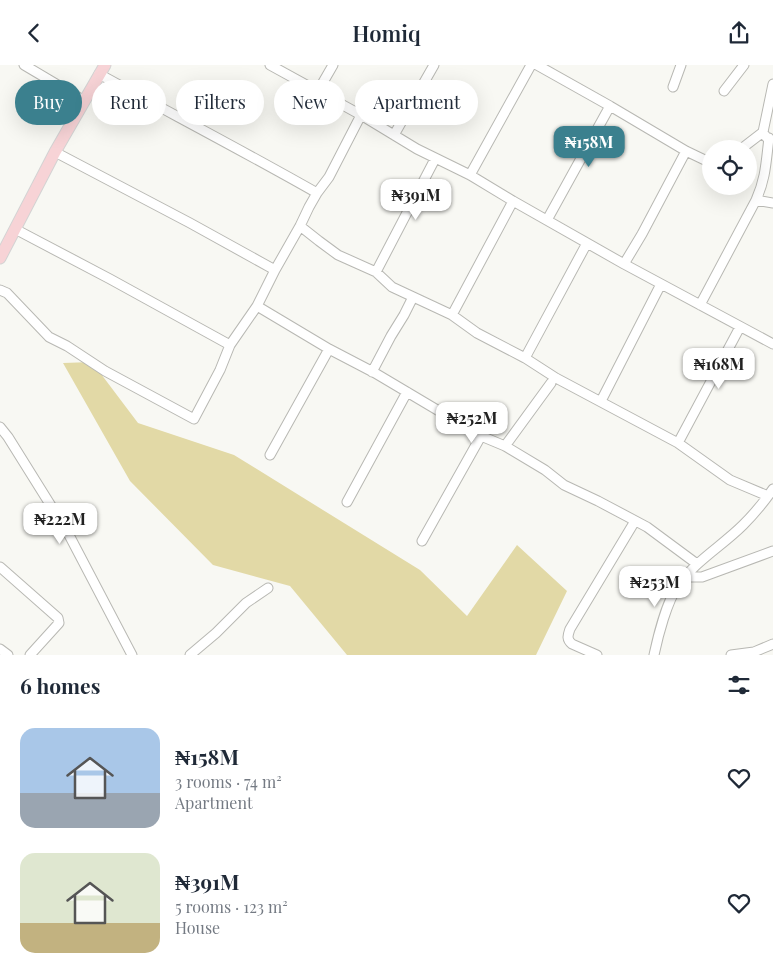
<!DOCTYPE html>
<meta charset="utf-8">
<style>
body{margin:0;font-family:"Playfair Display",serif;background:#f2f2f3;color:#1f2937;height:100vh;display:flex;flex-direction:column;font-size:19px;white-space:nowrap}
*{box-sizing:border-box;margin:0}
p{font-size:16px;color:#747a83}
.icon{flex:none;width:28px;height:28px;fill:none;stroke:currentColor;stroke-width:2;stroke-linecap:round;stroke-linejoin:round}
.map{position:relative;height:590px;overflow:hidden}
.sheet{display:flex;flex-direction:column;background:#fff;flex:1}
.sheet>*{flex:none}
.banner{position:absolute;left:15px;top:15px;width:500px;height:45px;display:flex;gap:10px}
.fabs{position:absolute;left:702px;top:75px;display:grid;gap:10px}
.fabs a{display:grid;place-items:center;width:55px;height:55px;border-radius:50%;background:#fff;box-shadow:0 5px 20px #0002;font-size:25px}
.price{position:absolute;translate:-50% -42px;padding:0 11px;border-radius:10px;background:#fff;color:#222;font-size:16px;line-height:32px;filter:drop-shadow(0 1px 2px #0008)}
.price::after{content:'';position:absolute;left:50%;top:30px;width:15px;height:11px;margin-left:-8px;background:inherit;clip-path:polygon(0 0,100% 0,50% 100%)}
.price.active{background:#3b808e;color:#fff}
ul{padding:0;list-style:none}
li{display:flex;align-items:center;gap:15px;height:125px;padding:0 20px}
li span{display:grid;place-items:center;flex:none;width:140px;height:100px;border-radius:15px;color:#555}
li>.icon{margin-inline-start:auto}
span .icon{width:60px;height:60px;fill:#fffc;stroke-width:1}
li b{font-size:21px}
h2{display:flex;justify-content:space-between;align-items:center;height:60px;padding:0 20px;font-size:21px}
.tag{padding:0 18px;border-radius:22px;background:#fff;box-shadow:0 5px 20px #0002;font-size:18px;line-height:45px}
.tag.active{background:#3b808e;color:#fff}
header{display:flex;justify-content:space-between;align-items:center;height:65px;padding:0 20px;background:#fff;font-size:22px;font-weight:600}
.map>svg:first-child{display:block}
.green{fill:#e2d9a6}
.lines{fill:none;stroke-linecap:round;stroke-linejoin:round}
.minor-casing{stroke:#b8b8b3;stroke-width:11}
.major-casing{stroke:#d3d3d3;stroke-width:13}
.minor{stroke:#fff;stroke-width:9}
.major{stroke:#f7d3d6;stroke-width:11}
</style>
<header><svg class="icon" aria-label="back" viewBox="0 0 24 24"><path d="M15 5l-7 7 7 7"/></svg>Homiq<svg class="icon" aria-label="share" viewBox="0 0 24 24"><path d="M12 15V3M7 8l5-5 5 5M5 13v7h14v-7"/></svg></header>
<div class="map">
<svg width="773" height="590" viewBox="0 0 773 590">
<rect width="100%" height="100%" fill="#f8f8f3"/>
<path class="green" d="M 92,297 L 138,358 L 234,390 L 420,505 L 467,551 L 517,480 L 567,526 L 536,590 L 347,590 L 290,521 L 213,500 L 130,416 L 63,298 Z"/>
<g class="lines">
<defs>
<path id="minor" d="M 24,0 L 78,32
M 270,0 L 361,50 L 417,84 L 470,110 L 513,136 L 624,199 L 773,279
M 537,0 L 610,41 L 686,86 L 711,98
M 99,9 C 172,49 245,87 317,128
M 673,22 L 681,0
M 318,26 L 333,0
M 724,26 L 744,0
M 394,70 L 434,0
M 769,73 L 766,72 L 763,67 L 773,19
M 741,84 L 763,67
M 55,87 L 190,158 L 275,205
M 470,110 L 531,0
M 756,135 L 773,138
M 547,155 L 610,41
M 300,161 L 319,176 L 338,190 L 376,207 L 392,222 L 452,250 L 477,268 L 525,293 L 556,313 L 678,378 L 730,415 L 768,431
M 15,164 L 110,214 L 230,280
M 624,199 L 642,169 L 686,86
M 376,207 L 435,94
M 0,225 L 7,228 L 49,272 L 67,281 L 105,306 L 194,354 L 220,305 L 230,280 L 257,241 L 275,205 L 300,161 L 309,142 L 317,128 L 329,112 L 361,50
M 700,240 L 756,135 C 766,113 766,96 769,73
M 257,241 L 329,284 L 375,308 L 481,371 L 505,381 L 545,405 L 564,420 L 598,436 L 647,462 L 697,499
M 452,250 L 513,136
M 525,293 L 587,178
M 372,307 L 391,271 L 404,250 L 413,232
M 601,336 L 661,219
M 0,362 L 8,372 L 68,468 L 132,590
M 678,378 L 740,262
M 505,381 L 551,318
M 270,390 L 329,284
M 347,437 L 407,327
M 422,476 L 481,371
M 0,502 L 58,553 L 59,558 L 30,590
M 686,512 L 702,512 L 773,486
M 0,584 L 8,590
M 190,590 L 216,568 L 246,538 L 268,523
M 597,590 L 572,579 C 566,574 568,570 570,564 L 635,456
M 654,590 C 658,571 667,536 678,521 C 695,496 722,481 743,460 C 754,449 764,437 773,424
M 731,590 L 754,587 L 773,579"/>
<path id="major" d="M 0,193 L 55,87 L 105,0"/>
</defs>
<use href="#minor" class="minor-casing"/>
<use href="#major" class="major-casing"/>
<use href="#minor" class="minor"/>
<use href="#major" class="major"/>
</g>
</svg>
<div class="fabs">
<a><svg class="icon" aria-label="locate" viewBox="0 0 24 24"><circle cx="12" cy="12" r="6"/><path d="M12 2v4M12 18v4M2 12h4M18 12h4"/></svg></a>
</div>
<b class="price active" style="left:589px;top:103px">₦158M</b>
<b class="price" style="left:416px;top:156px">₦391M</b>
<b class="price" style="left:719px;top:325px">₦168M</b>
<b class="price" style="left:472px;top:379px">₦252M</b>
<b class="price" style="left:60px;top:480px">₦222M</b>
<b class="price" style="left:655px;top:543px">₦253M</b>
<div class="banner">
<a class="tag active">Buy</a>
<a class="tag">Rent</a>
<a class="tag">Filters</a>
<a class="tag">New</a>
<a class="tag">Apartment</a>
</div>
</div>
<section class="sheet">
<h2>6 homes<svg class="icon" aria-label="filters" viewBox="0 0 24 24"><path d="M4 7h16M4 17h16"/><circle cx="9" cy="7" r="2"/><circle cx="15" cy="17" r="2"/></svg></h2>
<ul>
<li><span style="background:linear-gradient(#a9c7e8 65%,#9aa5b1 0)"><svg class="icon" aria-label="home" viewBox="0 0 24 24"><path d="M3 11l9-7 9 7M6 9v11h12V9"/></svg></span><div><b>₦158M</b><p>3 rooms · 74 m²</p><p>Apartment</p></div><svg class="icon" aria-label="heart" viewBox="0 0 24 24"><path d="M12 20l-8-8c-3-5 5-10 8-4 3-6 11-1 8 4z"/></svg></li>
<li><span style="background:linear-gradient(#dfe7d0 70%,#c2b280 0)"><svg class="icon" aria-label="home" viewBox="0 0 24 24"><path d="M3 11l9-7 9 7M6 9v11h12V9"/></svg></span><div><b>₦391M</b><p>5 rooms · 123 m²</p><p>House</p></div><svg class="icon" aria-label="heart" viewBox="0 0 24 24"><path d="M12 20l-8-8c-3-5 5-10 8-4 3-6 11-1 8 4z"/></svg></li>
</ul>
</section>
